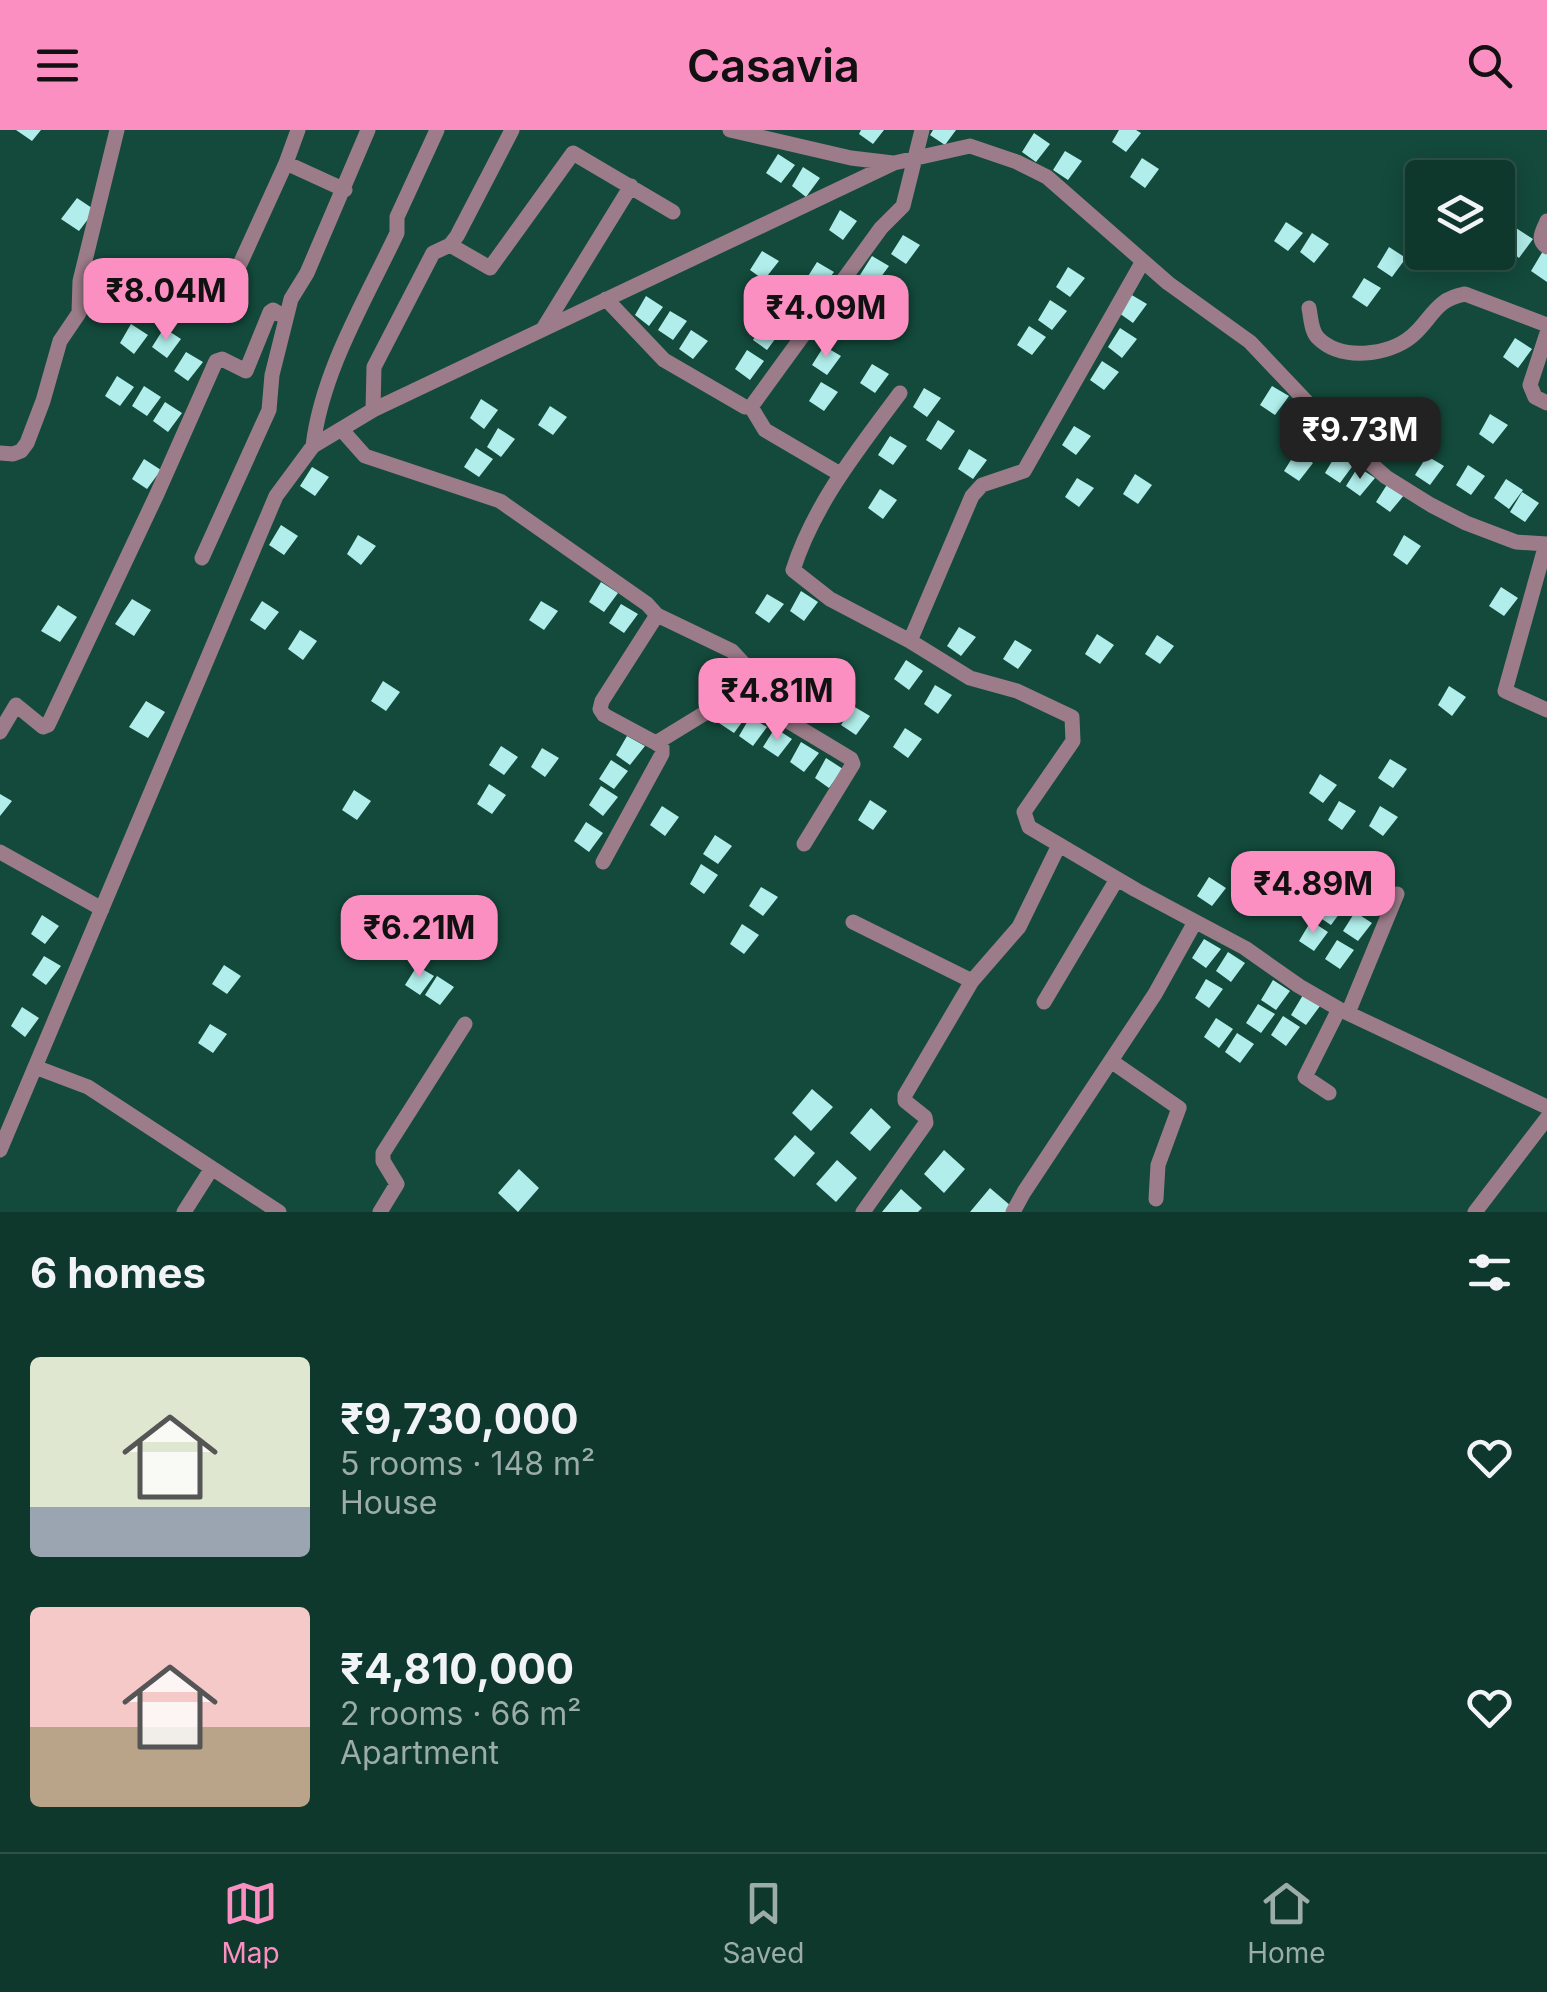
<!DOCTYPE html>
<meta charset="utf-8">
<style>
body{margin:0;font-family:Inter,sans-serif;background:#1c4338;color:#f1f3f6;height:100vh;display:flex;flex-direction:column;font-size:38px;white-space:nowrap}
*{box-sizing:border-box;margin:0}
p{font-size:32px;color:#9baca9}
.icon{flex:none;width:55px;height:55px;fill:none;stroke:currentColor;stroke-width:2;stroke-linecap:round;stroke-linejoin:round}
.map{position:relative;height:1082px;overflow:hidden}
.panel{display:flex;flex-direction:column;background:#0e382c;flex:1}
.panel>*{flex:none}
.fabs{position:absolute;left:1405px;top:30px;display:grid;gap:20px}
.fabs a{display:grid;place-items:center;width:110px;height:110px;border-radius:10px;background:#0e382c;box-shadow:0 5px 25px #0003,0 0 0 2px #2e5248;font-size:50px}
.price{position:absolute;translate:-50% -85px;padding:0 22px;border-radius:20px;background:#fc8fc2;color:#111;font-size:32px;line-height:65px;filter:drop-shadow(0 2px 5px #0008)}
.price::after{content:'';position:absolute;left:50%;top:60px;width:30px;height:22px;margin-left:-15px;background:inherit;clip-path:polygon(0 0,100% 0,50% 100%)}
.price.selected{background:#222;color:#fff}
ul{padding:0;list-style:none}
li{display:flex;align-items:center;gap:30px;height:250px;padding:0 30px}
li span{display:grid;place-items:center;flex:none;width:280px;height:200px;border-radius:10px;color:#555}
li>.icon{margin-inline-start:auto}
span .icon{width:120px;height:120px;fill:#fffc;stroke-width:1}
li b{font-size:42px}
h2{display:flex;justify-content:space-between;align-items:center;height:120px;padding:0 30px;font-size:42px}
header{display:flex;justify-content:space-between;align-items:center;height:130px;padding:0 30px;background:#fc8fc2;color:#111;font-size:45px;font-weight:600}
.tabs{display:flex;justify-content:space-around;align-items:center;height:140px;border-top:2px solid #2e5248;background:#0e382c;font-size:28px;color:#9baca9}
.tabs a{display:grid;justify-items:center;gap:5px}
.tabs .selected{color:#fc8fc2}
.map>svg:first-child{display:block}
.building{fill:#b1eeeb}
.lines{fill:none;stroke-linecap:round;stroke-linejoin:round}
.minor{stroke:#9c7c89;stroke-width:15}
</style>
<header><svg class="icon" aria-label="menu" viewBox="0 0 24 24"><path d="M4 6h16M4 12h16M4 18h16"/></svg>Casavia<svg class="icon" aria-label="search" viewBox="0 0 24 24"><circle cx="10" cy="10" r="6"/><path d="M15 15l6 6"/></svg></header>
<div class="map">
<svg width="1547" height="1082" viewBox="0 0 1547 1082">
<rect width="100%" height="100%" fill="#134a3b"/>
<path class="building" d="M 16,0 L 41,0 L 32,11 Z
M 861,0 L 884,0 L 873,14 L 859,4 Z
M 933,0 L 956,0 L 945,15 L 930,5 Z
M 1119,0 L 1136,0 L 1141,3 L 1126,22 L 1112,12 Z
M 1034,3 L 1050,14 L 1036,32 L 1022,22 Z
M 1065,21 L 1082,31 L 1068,50 L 1053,40 Z
M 778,24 L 795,35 L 781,53 L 766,43 Z
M 1142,28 L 1159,39 L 1145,58 L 1130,47 Z
M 803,37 L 820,48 L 806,67 L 792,56 Z
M 77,68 L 95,80 L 79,101 L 61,89 Z
M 840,80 L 857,91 L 843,110 L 829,100 Z
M 1286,92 L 1303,103 L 1288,121 L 1274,111 Z
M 1516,98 L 1533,109 L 1519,128 L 1505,117 Z
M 1312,103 L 1329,114 L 1314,133 L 1300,122 Z
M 903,105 L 920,115 L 906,134 L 891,124 Z
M 1389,117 L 1406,128 L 1392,147 L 1377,137 Z
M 762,121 L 779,131 L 764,150 L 750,140 Z
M 1543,121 L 1547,124 L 1547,152 L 1531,141 Z
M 872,126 L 889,136 L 875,155 L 860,145 Z
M 133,131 L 150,142 L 136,161 L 121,150 Z
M 817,132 L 834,142 L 819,161 L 805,151 Z
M 1068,137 L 1085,148 L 1070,167 L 1056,157 Z
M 157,144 L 174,155 L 160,174 L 146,164 Z
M 1364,148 L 1381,158 L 1367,177 L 1352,167 Z
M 1130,164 L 1147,174 L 1133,193 L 1119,183 Z
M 646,166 L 663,177 L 649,196 L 635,185 Z
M 851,166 L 869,176 L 854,195 L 840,185 Z
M 1050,170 L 1067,181 L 1052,200 L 1038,190 Z
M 670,181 L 687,191 L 673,210 L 658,200 Z
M 764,191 L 781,201 L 767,220 L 753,210 Z
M 131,194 L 148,205 L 134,224 L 120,213 Z
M 1029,196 L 1046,207 L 1032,225 L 1017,215 Z
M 164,198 L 181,209 L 167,228 L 152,217 Z
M 1120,198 L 1137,209 L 1122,228 L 1108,217 Z
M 691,200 L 708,211 L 693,229 L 679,219 Z
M 1515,208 L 1532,219 L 1518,238 L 1503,227 Z
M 824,216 L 841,226 L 827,245 L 812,235 Z
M 747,220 L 764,231 L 750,250 L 735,239 Z
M 186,222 L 203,232 L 188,251 L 174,241 Z
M 1102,231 L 1119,242 L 1104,260 L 1090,250 Z
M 872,234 L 889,244 L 875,263 L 860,253 Z
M 117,246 L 134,257 L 120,276 L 105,266 Z
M 821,252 L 838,262 L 824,281 L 809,271 Z
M 144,256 L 161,267 L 147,286 L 132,276 Z
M 1272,256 L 1289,266 L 1275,285 L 1260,275 Z
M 924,258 L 941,268 L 927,287 L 913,277 Z
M 481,269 L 498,280 L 484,299 L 470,288 Z
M 165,272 L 182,283 L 168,302 L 153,291 Z
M 550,276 L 567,287 L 553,305 L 538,295 Z
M 1295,284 L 1312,294 L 1298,313 L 1284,303 Z
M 1490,284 L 1508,295 L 1493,314 L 1479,304 Z
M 938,290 L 955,301 L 941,320 L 926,310 Z
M 1074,296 L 1091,306 L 1076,325 L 1062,315 Z
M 498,298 L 515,309 L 501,327 L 487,317 Z
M 1318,298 L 1335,309 L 1321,328 L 1306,318 Z
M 890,306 L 907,316 L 893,335 L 878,325 Z
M 476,318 L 493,329 L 479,347 L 464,337 Z
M 969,319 L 987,330 L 973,349 L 958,339 Z
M 1296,322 L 1313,333 L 1299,351 L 1284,341 Z
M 1337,323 L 1354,334 L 1340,353 L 1325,343 Z
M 1427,326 L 1444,336 L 1430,355 L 1415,345 Z
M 144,329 L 161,340 L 147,359 L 132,349 Z
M 1468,335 L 1485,346 L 1471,365 L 1456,355 Z
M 312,337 L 329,347 L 315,366 L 300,356 Z
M 1358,337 L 1375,348 L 1360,366 L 1346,356 Z
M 1135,344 L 1152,355 L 1138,374 L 1123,364 Z
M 1077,348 L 1094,358 L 1079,377 L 1065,367 Z
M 1506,349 L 1523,360 L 1509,379 L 1494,368 Z
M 1388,353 L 1405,364 L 1390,382 L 1376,372 Z
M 880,359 L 897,370 L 883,389 L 868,378 Z
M 1522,362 L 1539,373 L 1525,392 L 1510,382 Z
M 281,395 L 298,406 L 284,425 L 269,415 Z
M 358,405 L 376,416 L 361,435 L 347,424 Z
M 1404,405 L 1421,416 L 1407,435 L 1393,425 Z
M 601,452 L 618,463 L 604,482 L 589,472 Z
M 1501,457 L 1518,468 L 1504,486 L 1489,476 Z
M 801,461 L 818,472 L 804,491 L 790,481 Z
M 767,464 L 784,474 L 769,493 L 755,483 Z
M 132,469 L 151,480 L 134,506 L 115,494 Z
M 262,471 L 279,482 L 265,500 L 250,490 Z
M 541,471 L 558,481 L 544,500 L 529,490 Z
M 621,474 L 638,484 L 624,503 L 609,493 Z
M 58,475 L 77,487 L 60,512 L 41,501 Z
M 959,497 L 976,507 L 961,526 L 947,516 Z
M 300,500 L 317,511 L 303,530 L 288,519 Z
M 1097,504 L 1114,515 L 1100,534 L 1085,524 Z
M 1157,505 L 1174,516 L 1160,534 L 1145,524 Z
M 1015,510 L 1032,520 L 1018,539 L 1003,529 Z
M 784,530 L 801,541 L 787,560 L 772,550 Z
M 906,530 L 923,541 L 909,560 L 894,549 Z
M 807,543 L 824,554 L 810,573 L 795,562 Z
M 383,551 L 400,562 L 386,581 L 371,571 Z
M 830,555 L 846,566 L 832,585 L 818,574 Z
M 935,555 L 952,565 L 938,584 L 924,574 Z
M 1449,556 L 1466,567 L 1452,586 L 1438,575 Z
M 146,571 L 165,582 L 148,608 L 129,597 Z
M 731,573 L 748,584 L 734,603 L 719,593 Z
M 853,576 L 870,586 L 856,605 L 841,595 Z
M 750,587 L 767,597 L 753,616 L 739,606 Z
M 775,598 L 792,609 L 778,627 L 763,617 Z
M 905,598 L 922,609 L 908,628 L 893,617 Z
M 627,606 L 645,616 L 630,635 L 616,625 Z
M 801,612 L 819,623 L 804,642 L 790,632 Z
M 501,616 L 518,627 L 504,645 L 489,635 Z
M 542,618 L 559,628 L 545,647 L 531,637 Z
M 826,628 L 843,639 L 829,658 L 815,648 Z
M 1390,629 L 1407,639 L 1393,658 L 1378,648 Z
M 611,630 L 628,641 L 614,659 L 599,649 Z
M 1320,644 L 1337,655 L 1323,673 L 1309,663 Z
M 489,654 L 506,665 L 492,684 L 477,674 Z
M 601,656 L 618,667 L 603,686 L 589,675 Z
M 354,660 L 371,671 L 357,690 L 342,680 Z
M 0,664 L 12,671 L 0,686 Z
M 870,670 L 887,681 L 873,700 L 858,690 Z
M 1339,671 L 1356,681 L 1342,700 L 1328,690 Z
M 662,676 L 679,687 L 665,706 L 650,695 Z
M 1380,676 L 1398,687 L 1383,706 L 1369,696 Z
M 586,692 L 603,703 L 589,722 L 574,711 Z
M 715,705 L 732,716 L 718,734 L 703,724 Z
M 701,734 L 718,745 L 704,764 L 690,754 Z
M 1209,747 L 1226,758 L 1212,776 L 1197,766 Z
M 761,757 L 778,767 L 763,786 L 749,776 Z
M 1328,766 L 1345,776 L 1331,795 L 1316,785 Z
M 1355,782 L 1372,793 L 1358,811 L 1343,801 Z
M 42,785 L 59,796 L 45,814 L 31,804 Z
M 1311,791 L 1328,802 L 1314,821 L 1299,811 Z
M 742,794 L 759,805 L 744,824 L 730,814 Z
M 1204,809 L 1221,819 L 1206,838 L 1192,828 Z
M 1337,810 L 1354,820 L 1340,839 L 1325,829 Z
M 1228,822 L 1245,833 L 1231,852 L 1216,841 Z
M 44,826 L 61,836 L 46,855 L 32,845 Z
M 224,835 L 241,846 L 227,864 L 212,854 Z
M 417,836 L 434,846 L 420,865 L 405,855 Z
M 437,846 L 454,857 L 440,875 L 425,865 Z
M 1206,849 L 1223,859 L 1209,878 L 1195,868 Z
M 1273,850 L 1290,861 L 1276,880 L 1261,870 Z
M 1303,865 L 1320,876 L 1306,895 L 1291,885 Z
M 1258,874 L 1275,884 L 1261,903 L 1246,893 Z
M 22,877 L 39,888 L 25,907 L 11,896 Z
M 1283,886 L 1300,897 L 1286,916 L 1271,905 Z
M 1216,888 L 1233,899 L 1219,918 L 1204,907 Z
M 210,894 L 227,904 L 213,923 L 198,913 Z
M 1237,903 L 1254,914 L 1240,933 L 1225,922 Z
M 812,959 L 833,977 L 811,1001 L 792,983 Z
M 871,978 L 891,997 L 870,1021 L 850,1003 Z
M 795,1005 L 815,1023 L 794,1047 L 774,1029 Z
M 944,1020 L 965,1039 L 944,1063 L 924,1044 Z
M 837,1030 L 857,1048 L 836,1072 L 816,1054 Z
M 519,1039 L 539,1058 L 518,1082 L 498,1063 Z
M 990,1058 L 1011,1076 L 1006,1082 L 970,1082 Z
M 901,1059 L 922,1078 L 918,1082 L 882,1082 Z"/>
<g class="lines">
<path class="minor" d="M 730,0 L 851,28 L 893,33
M 286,33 L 345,60
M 1547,91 C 1543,101 1536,110 1547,117
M 450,115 L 490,138 L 573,23 L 673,82
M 240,134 L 286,33 L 298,0
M 606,169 L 664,230 L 745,277 L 751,277 L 881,98 L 903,76 L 922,0
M 1309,178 C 1311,188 1311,201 1318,208 C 1341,231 1388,226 1412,206 C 1432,189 1435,169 1465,164 L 1547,195
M 543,199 L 631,56
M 1547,203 L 1530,255 L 1535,267 L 1547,273
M 900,263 C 859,318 814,374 793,440 L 830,469 L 910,511 L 970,548 L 1017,561 L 1072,587 L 1073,611 L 1024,682 L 1029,697 L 1136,760 L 1245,818 L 1299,856 L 1339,879 L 1547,977
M 751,277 L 765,300 L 840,344
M 373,280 L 374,237 L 433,123 L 450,115 L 457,106 L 512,0
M 341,299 L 365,326 L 500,371 L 647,474 L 657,485 L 602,571 L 600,579 L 604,585 L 656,613 L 662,617 L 662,624 L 603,732
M 313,316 C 322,241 365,171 397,103 L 397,87 L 437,0
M 0,323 L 13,324 L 21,321 L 27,313 L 43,271 L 60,211 L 79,183 L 80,151 L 117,0
M 1546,414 L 1505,561 L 1547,580
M 202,428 L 269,280 L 272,245 L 291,169 L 307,143 L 368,0
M 657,485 L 732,521 L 746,536 L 763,574 L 768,579 L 851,629 L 853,634 L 804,714
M 910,511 L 972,366 L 982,355 L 1024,341 L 1143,131
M 0,602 L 16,575 L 43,597 L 48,595 L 157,364 L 216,231 L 222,229 L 246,241 L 270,182 L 273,180 L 286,188
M 656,613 L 754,553
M 0,722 L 102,779
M 853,792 L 972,851
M 1044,872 L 1117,749
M 1348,883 L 1397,764
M 1111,931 L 1179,978 L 1158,1035 L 1156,1069
M 35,937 L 88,957 L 279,1082
M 1329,963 L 1305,947 L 1339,879
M 0,1020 L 276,366 L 313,316 L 373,280 L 894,33 L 970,16 L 1017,32 L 1047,47 L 1168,153 L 1250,212 L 1339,306 L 1386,347 L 1431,375 L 1466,393 L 1516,412 L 1547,414
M 184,1082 L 212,1038
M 380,1082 L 397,1054 L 383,1031 L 383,1023 L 465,894
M 863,1082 L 926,993 L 925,987 L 905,971 L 905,965 L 972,851 L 1019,797 L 1059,715
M 1013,1082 L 1024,1062 L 1155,864 L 1195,792
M 1475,1082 L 1547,988"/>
</g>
</svg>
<div class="fabs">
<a><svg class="icon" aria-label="layers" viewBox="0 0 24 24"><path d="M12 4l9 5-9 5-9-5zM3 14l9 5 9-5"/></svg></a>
</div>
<b class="price" style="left:166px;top:213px">₹8.04M</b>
<b class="price" style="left:826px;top:230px">₹4.09M</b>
<b class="price selected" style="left:1360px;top:352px">₹9.73M</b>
<b class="price" style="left:777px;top:613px">₹4.81M</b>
<b class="price" style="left:1313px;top:806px">₹4.89M</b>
<b class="price" style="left:419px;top:850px">₹6.21M</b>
</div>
<section class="panel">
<h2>6 homes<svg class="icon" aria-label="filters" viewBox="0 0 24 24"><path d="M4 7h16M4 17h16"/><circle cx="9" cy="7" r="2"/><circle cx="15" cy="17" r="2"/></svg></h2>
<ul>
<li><span style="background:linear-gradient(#dfe7d0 75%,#9aa5b1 0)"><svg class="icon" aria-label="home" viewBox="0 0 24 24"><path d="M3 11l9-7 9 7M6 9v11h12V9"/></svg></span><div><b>₹9,730,000</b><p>5 rooms · 148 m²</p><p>House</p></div><svg class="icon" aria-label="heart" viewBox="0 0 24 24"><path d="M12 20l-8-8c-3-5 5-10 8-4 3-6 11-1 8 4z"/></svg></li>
<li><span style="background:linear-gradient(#f6c9c9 60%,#b9a48a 0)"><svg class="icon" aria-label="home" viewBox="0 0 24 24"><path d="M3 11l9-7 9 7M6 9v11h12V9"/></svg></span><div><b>₹4,810,000</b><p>2 rooms · 66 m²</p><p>Apartment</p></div><svg class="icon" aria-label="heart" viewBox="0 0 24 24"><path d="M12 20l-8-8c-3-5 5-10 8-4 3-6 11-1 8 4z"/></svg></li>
</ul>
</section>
<nav class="tabs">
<a class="selected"><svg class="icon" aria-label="map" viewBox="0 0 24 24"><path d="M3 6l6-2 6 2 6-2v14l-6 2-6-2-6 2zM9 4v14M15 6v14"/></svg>Map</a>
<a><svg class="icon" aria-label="saved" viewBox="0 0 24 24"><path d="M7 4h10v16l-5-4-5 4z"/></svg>Saved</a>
<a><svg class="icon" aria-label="home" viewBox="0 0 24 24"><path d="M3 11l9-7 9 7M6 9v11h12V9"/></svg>Home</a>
</nav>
